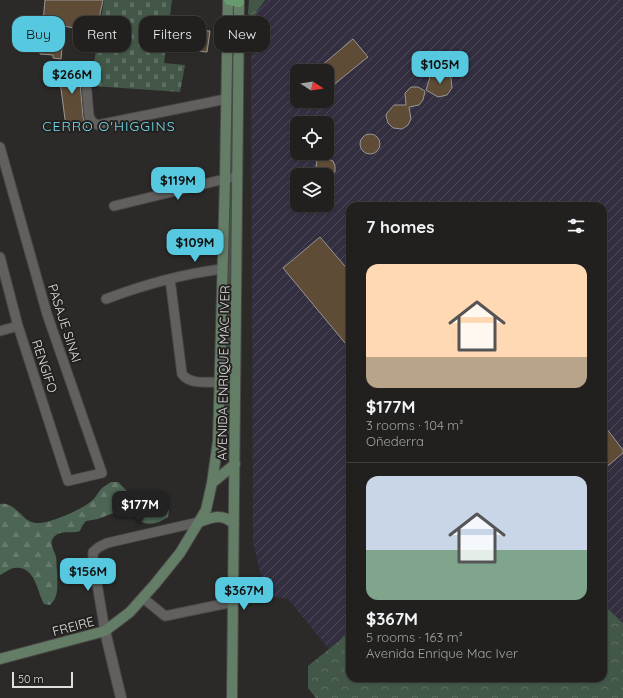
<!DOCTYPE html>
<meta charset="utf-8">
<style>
body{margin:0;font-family:Quicksand,sans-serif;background:#292827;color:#f1f3f6;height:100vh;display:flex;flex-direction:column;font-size:15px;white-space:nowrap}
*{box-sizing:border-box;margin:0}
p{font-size:13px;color:#a2a3a4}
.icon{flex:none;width:22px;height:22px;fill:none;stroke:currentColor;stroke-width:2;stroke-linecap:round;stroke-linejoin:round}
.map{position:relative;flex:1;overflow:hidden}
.sheet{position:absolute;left:346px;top:202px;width:261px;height:480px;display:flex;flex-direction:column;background:#21201e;border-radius:12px;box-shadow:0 1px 3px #0004,0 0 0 1px #3e3e3c}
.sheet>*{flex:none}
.top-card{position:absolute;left:12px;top:16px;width:274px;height:36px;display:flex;gap:8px}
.needle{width:26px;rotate:102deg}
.buttons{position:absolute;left:290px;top:64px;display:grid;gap:8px}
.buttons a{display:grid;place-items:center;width:44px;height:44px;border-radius:8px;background:#21201e;box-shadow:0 1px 3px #0004,0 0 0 1px #3e3e3c;font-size:20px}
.scale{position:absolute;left:12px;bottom:10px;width:61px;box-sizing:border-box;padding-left:4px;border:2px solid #e0dfdd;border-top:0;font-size:11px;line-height:14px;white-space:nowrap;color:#e0dfdd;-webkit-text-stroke:3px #23211f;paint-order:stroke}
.price{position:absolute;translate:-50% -34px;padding:0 9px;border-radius:8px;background:#56c9e0;color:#111;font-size:13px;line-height:26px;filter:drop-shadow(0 1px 2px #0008)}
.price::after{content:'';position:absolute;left:50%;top:24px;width:12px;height:9px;margin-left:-6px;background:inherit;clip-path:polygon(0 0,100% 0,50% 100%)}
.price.on{background:#222;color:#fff}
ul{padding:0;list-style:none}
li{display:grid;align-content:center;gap:8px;height:212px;padding:0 20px}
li+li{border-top:1px solid #3e3e3c}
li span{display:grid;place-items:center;height:124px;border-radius:12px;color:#555}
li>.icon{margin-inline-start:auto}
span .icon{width:72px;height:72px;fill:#fffc;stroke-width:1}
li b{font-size:17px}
h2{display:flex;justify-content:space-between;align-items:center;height:48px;padding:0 20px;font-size:17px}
.pill{padding:0 14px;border-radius:12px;background:#21201e;box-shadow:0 1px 3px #0004,0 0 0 1px #3e3e3c;font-size:14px;line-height:36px}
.pill.on{background:#56c9e0;color:#111}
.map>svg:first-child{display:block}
.industrial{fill:url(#industrial-furrows);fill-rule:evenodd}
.grass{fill:#425748}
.forest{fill:url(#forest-firs)}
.cemetery{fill:url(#cemetery-stones)}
.park{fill:url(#park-crowns)}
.building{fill:#5e4c37;stroke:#999694}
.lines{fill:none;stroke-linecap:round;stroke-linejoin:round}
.minor-casing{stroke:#4a4846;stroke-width:11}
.tertiary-casing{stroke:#4a4846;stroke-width:12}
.secondary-casing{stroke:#4a4846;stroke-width:12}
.primary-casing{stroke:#4a4846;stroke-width:12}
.minor{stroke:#62605e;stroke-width:9}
.tertiary{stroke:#62605e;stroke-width:10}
.secondary{stroke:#647d66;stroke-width:10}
.primary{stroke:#679a6f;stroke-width:10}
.labels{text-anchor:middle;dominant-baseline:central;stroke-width:4;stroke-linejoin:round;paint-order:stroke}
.street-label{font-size:13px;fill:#e0dfdd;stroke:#23211f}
.neighbourhood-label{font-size:14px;letter-spacing:1px;fill:#73daef;stroke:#23211f}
</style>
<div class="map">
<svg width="623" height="698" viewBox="0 0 623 698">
<defs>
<pattern id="industrial-furrows" width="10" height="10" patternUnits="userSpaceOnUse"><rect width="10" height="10" fill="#332f40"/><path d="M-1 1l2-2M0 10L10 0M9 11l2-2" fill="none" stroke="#504d5b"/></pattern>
<pattern id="forest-firs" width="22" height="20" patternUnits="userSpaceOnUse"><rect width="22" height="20" fill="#4c6554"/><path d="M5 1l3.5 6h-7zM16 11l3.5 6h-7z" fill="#667b6c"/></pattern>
<pattern id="cemetery-stones" width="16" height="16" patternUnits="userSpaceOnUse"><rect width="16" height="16" fill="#425748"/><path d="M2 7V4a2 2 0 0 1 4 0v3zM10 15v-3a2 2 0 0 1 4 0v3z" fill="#5d6f62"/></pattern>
<pattern id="park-crowns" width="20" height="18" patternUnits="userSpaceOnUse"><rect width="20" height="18" fill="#425748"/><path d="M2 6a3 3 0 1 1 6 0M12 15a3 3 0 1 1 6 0" fill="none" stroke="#5d6f62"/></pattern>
</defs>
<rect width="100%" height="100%" fill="#2c2a28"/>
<path class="industrial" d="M 265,0 L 623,0 L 623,623 L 603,604 L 603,206 L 350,206 L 350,632 L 329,649 L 288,599 L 266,596 L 253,543 L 251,20 ZM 297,71 L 327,71 L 327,101 L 297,101 ZM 297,123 L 327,123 L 327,153 L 297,153 ZM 297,175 L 327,175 L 327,205 L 297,205 Z"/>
<path class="grass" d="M 230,12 L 238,14 L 232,436 L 228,433 L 224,423 Z"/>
<path class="forest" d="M 111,482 L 118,482 L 127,491 L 151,493 L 165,505 L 169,511 L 168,517 C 161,522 148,527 140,521 C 134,516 135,512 126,508 L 98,519 L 86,521 L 82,526 L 80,531 C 72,534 63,530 56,535 C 47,542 54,549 56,557 C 57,561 56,566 57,570 C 57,582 60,596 50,605 L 44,604 C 37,591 35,565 14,568 C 9,569 4,573 0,575 L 0,504 C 11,502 18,512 26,519 C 29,521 33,523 37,523 C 49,524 80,510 89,503 C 95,499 97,494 101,489 C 104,486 108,484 111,482 Z"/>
<path class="cemetery" d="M 104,0 L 172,0 L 164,63 L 185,65 L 180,92 L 93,86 L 93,70 Z"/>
<path class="park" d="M 249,0 L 265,0 L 251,20 L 248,13 Z
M 603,604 L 623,623 L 623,698 L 316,698 L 308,688 L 308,666 L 350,632 L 350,678 L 603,678 Z"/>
<path class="building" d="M 45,0 L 103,0 L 96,33 L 64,26 L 61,59 L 53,58 L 53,55 L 40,54 Z
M 200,30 L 210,31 L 207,52 L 197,51 Z
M 353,39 L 368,57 L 327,90 L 327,71 L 315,71 Z
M 80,63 L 79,70 L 83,117 L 87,128 L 79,129 L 79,125 L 66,127 L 58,66 Z
M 442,72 L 446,74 L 451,78 L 452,88 L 447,95 L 438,97 L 426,90 L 430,77 L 435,73 Z
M 411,87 L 418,87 L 425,91 L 423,100 L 419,105 L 409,107 L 411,119 L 408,125 L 402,129 L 393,128 L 388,123 L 386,116 L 387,113 L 394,105 L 406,105 L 405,93 Z
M360 144a10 10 0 1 1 20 0a10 10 0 1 1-20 0Z
M 297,153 L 320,153 L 319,157 L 328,159 L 333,161 L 335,166 L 335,172 L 327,179 L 327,175 L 318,175 L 316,168 L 317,159 L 307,159 Z
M 320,237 L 350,272 L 350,349 L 283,268 Z
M 603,424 L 623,450 L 623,453 L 603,470 Z"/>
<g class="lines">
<defs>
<path id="minor" d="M 85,69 L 89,116 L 92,122 L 98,125 L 226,99
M 0,147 L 47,314 L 102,473 L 68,481 L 18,326 L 0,257
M 114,206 L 237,176
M 170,279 L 182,374 C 190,385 208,382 219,382
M 106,299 C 143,285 182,274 222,269
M 0,331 L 18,326
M 143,598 L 165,616 L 233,602
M 105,631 L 93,560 L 93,552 L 99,547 L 107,543 L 199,522"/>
<path id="tertiary" d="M 105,631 L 121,698"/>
<path id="secondary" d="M 212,483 L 235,464
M 199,522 C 212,517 223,513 234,524
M 0,659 L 105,631 L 130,612 L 155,584 L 180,553 L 206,510 L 212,483 L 218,441 L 225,179 L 228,0
M 232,698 L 239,2"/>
<path id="primary" d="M 229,0 L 239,2"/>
</defs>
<use href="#minor" class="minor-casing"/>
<use href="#tertiary" class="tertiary-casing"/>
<use href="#secondary" class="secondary-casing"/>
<use href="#primary" class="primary-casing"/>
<use href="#minor" class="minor"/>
<use href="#tertiary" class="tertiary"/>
<use href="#secondary" class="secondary"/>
<use href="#primary" class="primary"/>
</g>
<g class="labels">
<g class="street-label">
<text transform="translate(65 323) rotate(72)">PASAJE SINAI</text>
<text transform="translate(45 366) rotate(72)">RENGIFO</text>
<text transform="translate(223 373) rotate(-89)">AVENIDA ENRIQUE MAC IVER</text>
<text transform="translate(73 626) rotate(-15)">FREIRE</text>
</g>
<g class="neighbourhood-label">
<text x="109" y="126">CERRO O'HIGGINS</text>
</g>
</g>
</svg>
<div class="buttons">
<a><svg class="needle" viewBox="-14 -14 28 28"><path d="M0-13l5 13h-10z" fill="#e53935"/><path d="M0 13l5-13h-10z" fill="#a2a3a4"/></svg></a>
<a><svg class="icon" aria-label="locate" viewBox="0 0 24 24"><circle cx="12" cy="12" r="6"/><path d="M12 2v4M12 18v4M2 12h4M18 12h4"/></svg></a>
<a><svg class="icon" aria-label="layers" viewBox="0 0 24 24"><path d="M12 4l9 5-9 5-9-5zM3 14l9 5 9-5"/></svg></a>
</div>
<div class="scale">50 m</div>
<b class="price" style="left:440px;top:85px">$105M</b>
<b class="price" style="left:72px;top:95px">$266M</b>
<b class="price" style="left:178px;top:201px">$119M</b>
<b class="price" style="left:195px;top:263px">$109M</b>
<b class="price on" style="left:140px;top:525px">$177M</b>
<b class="price" style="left:88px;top:592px">$156M</b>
<b class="price" style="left:244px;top:611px">$367M</b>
<div class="top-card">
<a class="pill on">Buy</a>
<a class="pill">Rent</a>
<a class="pill">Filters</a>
<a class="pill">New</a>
</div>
<section class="sheet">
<h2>7 homes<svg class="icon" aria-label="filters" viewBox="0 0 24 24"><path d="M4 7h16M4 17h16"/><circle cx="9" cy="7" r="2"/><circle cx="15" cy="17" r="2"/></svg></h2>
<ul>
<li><span style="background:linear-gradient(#ffd9b3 75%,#b9a48a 0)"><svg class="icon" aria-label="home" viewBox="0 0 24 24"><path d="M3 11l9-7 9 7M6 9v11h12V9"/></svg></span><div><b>$177M</b><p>3 rooms · 104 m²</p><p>Oñederra</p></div></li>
<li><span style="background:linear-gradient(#c9d6e8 60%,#7fa58c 0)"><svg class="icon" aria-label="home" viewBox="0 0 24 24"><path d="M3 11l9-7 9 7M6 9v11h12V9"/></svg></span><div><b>$367M</b><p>5 rooms · 163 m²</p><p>Avenida Enrique Mac Iver</p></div></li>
</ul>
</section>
</div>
